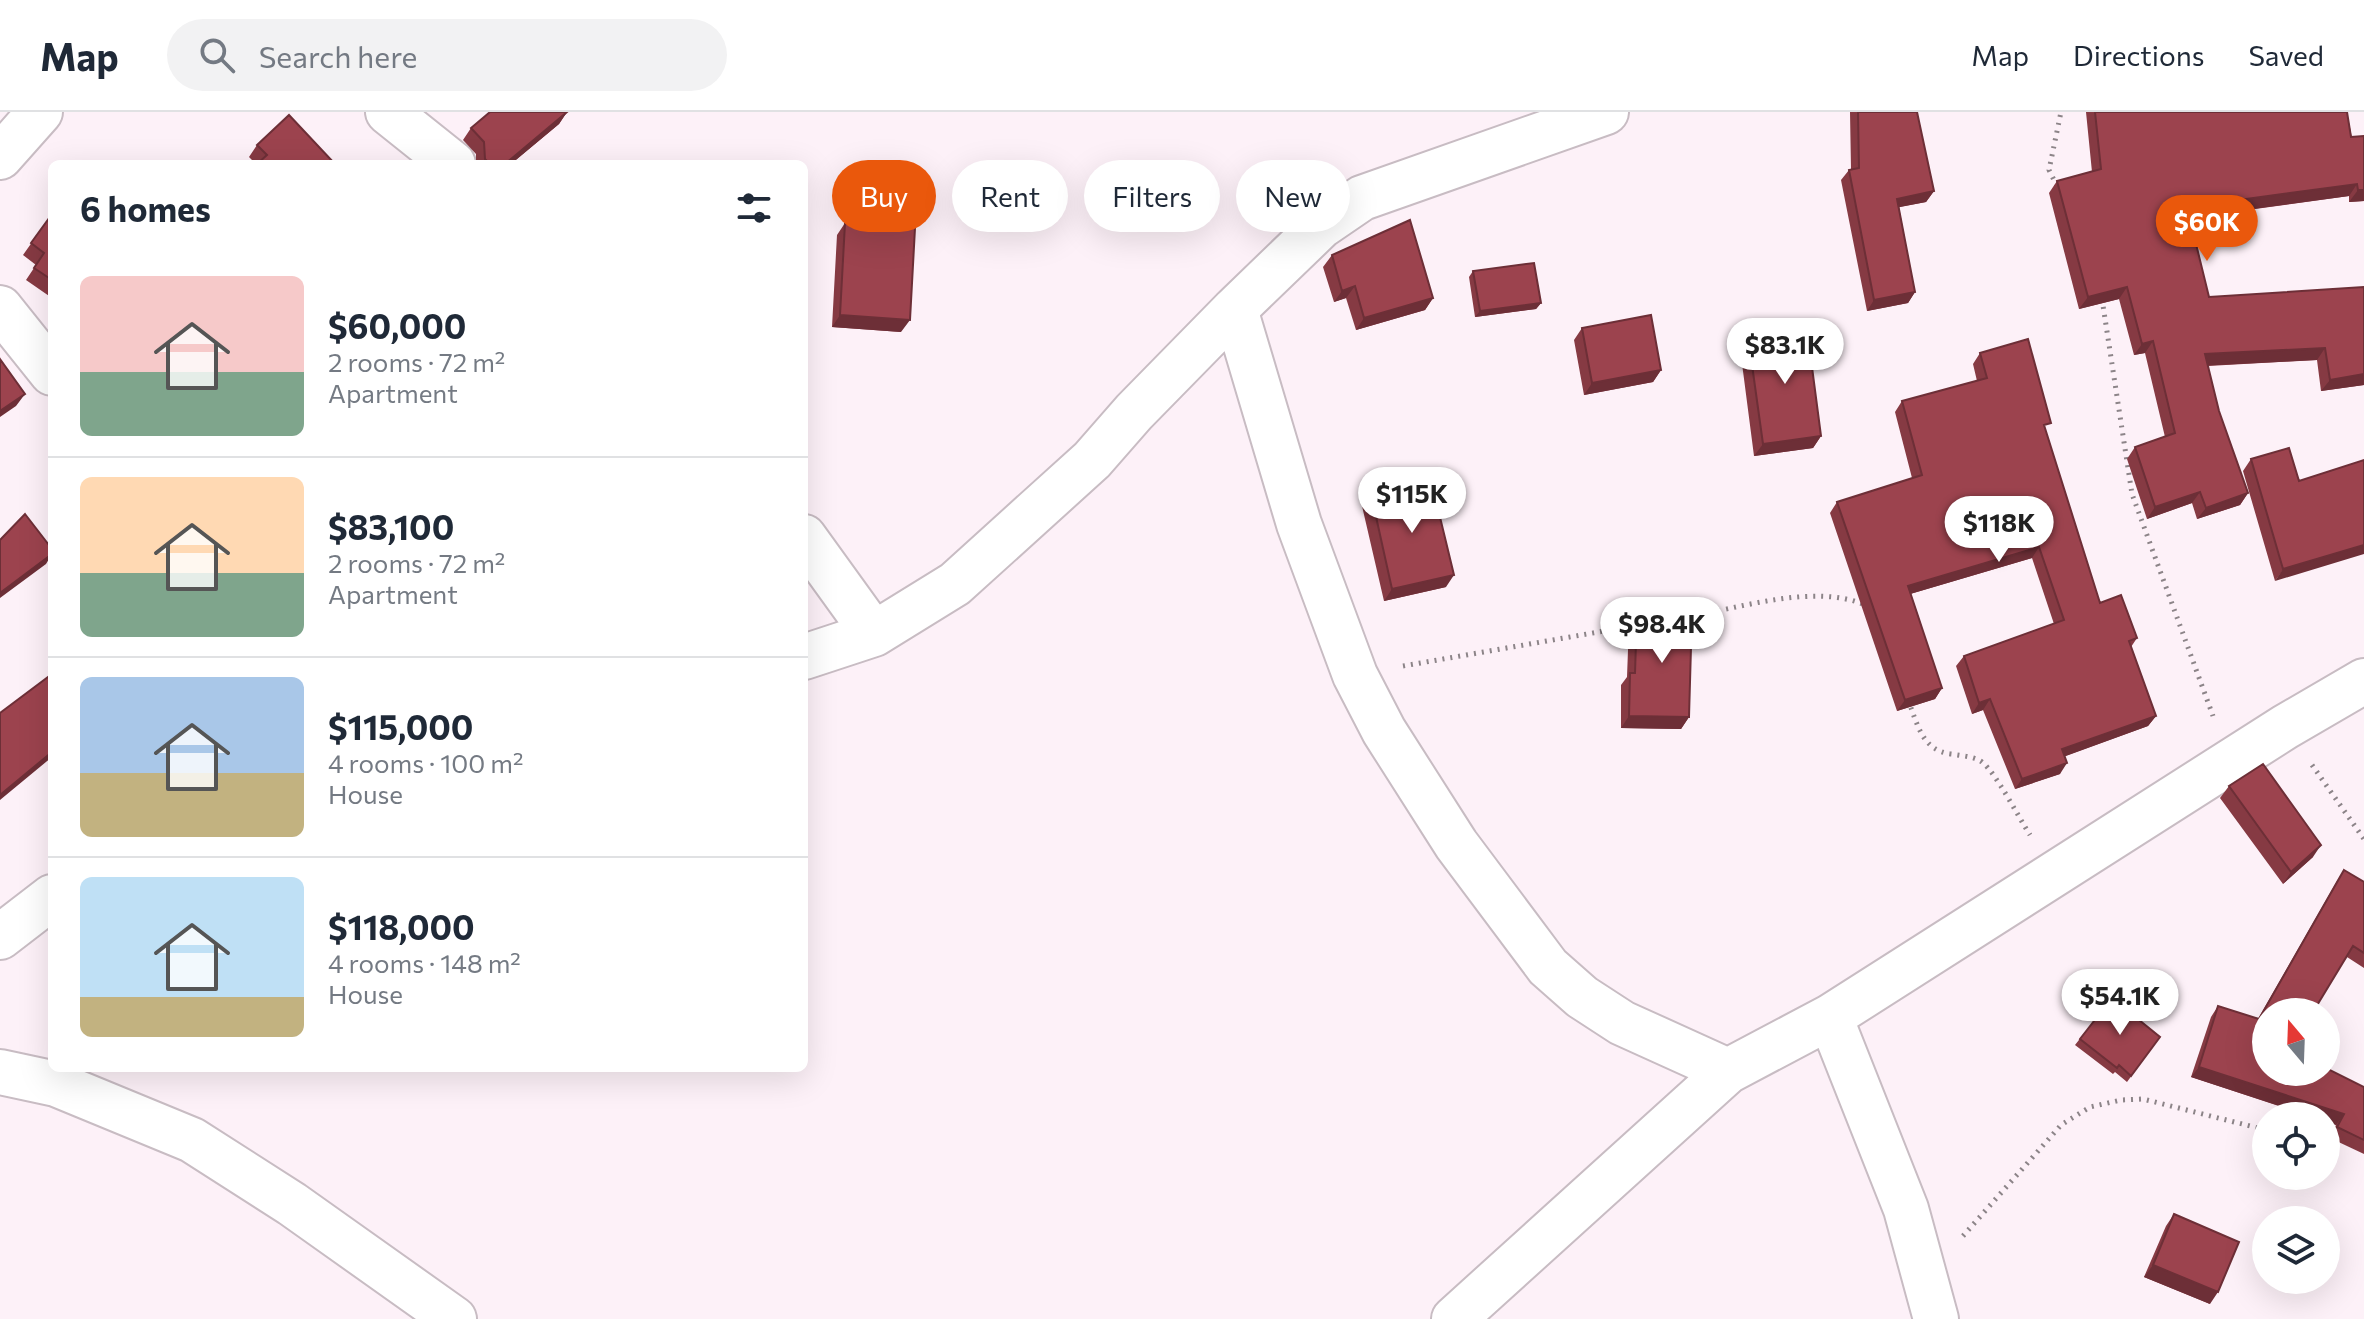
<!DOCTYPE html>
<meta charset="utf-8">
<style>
body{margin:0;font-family:Commissioner,sans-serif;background:#f2f2f3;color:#1f2937;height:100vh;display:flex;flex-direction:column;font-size:30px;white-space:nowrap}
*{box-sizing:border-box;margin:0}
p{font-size:26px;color:#747a83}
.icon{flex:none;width:44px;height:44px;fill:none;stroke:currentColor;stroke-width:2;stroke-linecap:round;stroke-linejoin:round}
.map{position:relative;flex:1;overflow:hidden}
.sheet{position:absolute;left:48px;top:48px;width:760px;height:912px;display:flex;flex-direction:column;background:#fff;border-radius:12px;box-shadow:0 8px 32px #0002}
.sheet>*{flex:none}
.banner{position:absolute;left:832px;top:48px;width:760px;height:72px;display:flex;gap:16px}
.needle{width:52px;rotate:341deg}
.controls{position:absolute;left:2252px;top:886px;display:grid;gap:16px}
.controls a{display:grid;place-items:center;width:88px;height:88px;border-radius:50%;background:#fff;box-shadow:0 8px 32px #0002;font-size:40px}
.price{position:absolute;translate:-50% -68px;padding:0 18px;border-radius:28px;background:#fff;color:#222;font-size:26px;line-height:52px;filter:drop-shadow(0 2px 4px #0008)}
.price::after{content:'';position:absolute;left:50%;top:48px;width:24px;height:18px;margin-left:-12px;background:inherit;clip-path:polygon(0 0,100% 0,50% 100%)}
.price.current{background:#ea580c;color:#fff}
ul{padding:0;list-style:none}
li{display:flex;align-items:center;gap:24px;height:200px;padding:0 32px}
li+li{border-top:2px solid #e0e1e3}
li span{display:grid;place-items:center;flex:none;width:224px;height:160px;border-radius:12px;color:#555}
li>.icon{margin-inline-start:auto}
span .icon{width:96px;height:96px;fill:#fffc;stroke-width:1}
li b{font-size:34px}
h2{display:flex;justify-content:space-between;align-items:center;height:96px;padding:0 32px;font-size:34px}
.tag{padding:0 28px;border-radius:36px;background:#fff;box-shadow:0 8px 32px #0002;font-size:28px;line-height:72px}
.tag.current{background:#ea580c;color:#fff}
header{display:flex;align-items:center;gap:48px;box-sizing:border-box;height:112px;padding:0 40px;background:#fff;border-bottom:2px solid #e0e1e3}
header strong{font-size:38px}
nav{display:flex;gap:44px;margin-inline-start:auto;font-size:28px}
.search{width:560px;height:72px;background:#f2f2f3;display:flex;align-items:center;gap:20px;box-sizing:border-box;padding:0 28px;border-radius:44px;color:#747a83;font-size:30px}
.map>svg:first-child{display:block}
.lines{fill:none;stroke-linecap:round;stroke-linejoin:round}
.minor-casing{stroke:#c8bcc3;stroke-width:48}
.path{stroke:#8c8488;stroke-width:5;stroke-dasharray:2 6;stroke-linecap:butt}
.minor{stroke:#fff;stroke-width:44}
.wall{fill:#863a43}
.shaded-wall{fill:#6d2f37}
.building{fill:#9c434e;stroke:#6d2f37;stroke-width:2}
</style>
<header>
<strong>Map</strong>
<div class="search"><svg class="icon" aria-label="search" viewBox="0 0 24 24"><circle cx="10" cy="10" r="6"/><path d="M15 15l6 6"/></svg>Search here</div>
<nav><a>Map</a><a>Directions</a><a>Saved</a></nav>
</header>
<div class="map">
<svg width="2364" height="1207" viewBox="0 0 2364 1207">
<rect width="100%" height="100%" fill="#fdf1f8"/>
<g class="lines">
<defs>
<path id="minor" d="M 388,0 L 453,52
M 0,45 L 40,0
M 0,196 L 52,261
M 1235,197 L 1299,412 L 1355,563 L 1384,619 L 1456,732 L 1548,855 L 1582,885 L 1622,911 L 1728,959
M 804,425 L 874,522
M 804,545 L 874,522 L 955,472 L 1092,348 L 1134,300 L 1235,197 L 1321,114 L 1362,86 L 1606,0
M 0,825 L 52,785
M 1830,905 L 1906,1097 L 1936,1207
M 0,960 L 56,972 L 192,1028 L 292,1092 L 454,1207
M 1454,1207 L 1728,959 L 1830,905 L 2285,615 L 2364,569"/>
</defs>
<use href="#minor" class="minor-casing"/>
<path class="path" d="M 2057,74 L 2049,58 L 2061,0
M 2102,187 L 2132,382 L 2213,604
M 1687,505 C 1740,496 1815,471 1865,493
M 1403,554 L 1633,514
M 1908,588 C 1918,613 1922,639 1952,642 C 1962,644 1973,644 1982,650 C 1996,661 2019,706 2030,723
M 2312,653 L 2364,727
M 1963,1124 L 2061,1013 L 2090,995 L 2121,988 L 2143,987 L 2266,1018"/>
<use href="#minor" class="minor"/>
</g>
<path class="wall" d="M 567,0 L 559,12 L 511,52 L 476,52 L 476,42 L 463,28 L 471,16 Z
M 1850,0 L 1917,0 L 1934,79 L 1926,90 L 1899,95 L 1915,180 L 1908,191 L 1867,199 L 1841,68 L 1849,58 L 1851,57 Z
M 2086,0 L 2347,0 L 2364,89 L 2349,90 L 2349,84 L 2189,106 L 2209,185 L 2364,175 L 2364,273 L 2321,279 L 2317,248 L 2208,254 L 2219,299 L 2248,381 L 2240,393 L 2197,407 L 2192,391 L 2147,407 L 2127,347 L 2135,335 L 2165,325 L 2145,241 L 2134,243 L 2119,187 L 2079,197 L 2049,81 L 2057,69 L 2092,60 Z
M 257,33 L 335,52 L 256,52 L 249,45 Z
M 52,102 L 52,186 L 26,168 L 36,153 L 23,143 Z
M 845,111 L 901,220 L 832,215 L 837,123 Z
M 1332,143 L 1433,186 L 1425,198 L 1356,218 L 1346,186 L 1334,190 L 1323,155 Z
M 1473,159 L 1541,191 L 1536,197 L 1475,205 L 1469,165 Z
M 1582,216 L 1661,258 L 1653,270 L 1584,283 L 1574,228 Z
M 1748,224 L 1821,324 L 1813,336 L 1754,344 L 1740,236 Z
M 1980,241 L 2045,319 L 2100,491 L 2137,526 L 2131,535 L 2156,604 L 2148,614 L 2065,644 L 2060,662 L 2015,677 L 1983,598 L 1972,602 L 1956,554 L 1964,544 L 2054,512 L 2032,446 L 1910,482 L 1942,576 L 1935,587 L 1897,599 L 1830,401 L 1837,390 L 1912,366 L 1895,300 L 1902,289 L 1977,269 L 1973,252 Z
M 2251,347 L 2299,369 L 2364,348 L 2275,469 L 2243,359 Z
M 1371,382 L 1446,475 L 1384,489 L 1362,394 Z
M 1637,499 L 1689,605 L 1681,617 L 1621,616 L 1621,573 L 1627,565 L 1629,511 Z
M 2229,674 L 2313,745 L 2283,772 L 2220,686 Z
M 2344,758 L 2364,770 L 2364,856 L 2347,845 L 2266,960 L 2364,975 L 2364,1042 L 2330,1026 L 2336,1013 L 2191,965 L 2211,905 L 2218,894 L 2258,907 L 2337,769 Z
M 2112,886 L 2160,925 L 2127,970 L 2115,960 L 2113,962 L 2075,933 Z
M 2174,1102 L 2210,1192 L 2144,1165 L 2166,1114 Z"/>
<path class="shaded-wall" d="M 567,0 L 559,12 L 511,52 L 505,52 Z
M 2357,72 L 2349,84 L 2179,107 L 2187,95 Z
M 2358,78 L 2364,78 L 2364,89 L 2349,90 Z
M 1934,79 L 1926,90 L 1890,97 L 1897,87 Z
M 1355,174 L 1346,186 L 1334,190 L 1342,179 Z
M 2127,175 L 2119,187 L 2079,197 L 2088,185 Z
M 1915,180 L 1908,191 L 1867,199 L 1874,188 Z
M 1433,186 L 1425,198 L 1356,218 L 1364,206 Z
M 1541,191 L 1536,197 L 1475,205 L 1480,199 Z
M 840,203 L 910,208 L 901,220 L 832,215 Z
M 2153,229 L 2145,241 L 2134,243 L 2142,232 Z
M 2325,236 L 2317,248 L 2197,254 L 2205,242 Z
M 1661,258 L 1653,270 L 1584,283 L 1592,271 Z
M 2364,262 L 2364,273 L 2321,279 L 2330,268 Z
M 25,282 L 16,294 L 0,305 L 0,299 Z
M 1821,324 L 1813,336 L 1754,344 L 1763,332 Z
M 2200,380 L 2192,391 L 2147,407 L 2155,395 Z
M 2248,381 L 2240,393 L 2197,407 L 2206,396 Z
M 2364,433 L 2364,442 L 2275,469 L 2283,457 Z
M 2039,435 L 2032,446 L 1900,485 L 1908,474 Z
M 52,442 L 46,452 L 0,486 L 0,481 Z
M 1454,463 L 1446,475 L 1384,489 L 1392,477 Z
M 1942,576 L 1935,587 L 1897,599 L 1905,588 Z
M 1990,587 L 1983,598 L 1972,602 L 1979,591 Z
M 1629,604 L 1689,605 L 1681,617 L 1621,616 Z
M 2156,604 L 2148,614 L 2055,648 L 2062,637 Z
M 52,640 L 52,645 L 0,688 L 0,683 Z
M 2067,651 L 2060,662 L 2015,677 L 2022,667 Z
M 2321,733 L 2313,745 L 2283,772 L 2291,760 Z
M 2199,955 L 2344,1002 L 2336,1013 L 2326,1009 L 2326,1004 L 2310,1004 L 2191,965 Z
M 2153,1153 L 2218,1180 L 2210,1192 L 2144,1165 Z"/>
<path class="building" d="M 490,0 L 567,0 L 505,52 L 490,52 L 485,47 L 484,30 L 471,16 Z
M 1858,0 L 1917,0 L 1934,79 L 1897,87 L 1915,180 L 1874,188 L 1849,58 L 1859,56 Z
M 2095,0 L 2347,0 L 2351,25 L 2364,24 L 2364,78 L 2358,78 L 2357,72 L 2187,95 L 2209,185 L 2364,175 L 2364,262 L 2330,268 L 2325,236 L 2205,242 L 2219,299 L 2248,381 L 2206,396 L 2200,380 L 2155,395 L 2135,335 L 2175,321 L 2153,229 L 2142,232 L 2127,175 L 2088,185 L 2057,69 L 2101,57 Z
M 289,3 L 335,52 L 257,52 L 267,43 L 257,33 Z
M 52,102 L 52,168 L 34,156 L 44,141 L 31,131 Z
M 1410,108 L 1433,186 L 1364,206 L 1355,174 L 1342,179 L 1332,143 Z
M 845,111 L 915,116 L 910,208 L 840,203 Z
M 1534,151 L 1541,191 L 1480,199 L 1473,159 Z
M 1651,203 L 1661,258 L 1592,271 L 1582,216 Z
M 1807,217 L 1821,324 L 1763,332 L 1748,224 Z
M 2028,227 L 2051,311 L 2044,313 L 2100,491 L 2121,483 L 2137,526 L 2129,529 L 2156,604 L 2062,637 L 2067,651 L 2022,667 L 1990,587 L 1979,591 L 1964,544 L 2064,508 L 2039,435 L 1908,474 L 1942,576 L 1905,588 L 1837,390 L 1922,363 L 1902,289 L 1987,266 L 1980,241 Z
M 0,247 L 25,282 L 0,299 Z
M 2289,336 L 2299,369 L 2364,348 L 2364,433 L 2283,457 L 2251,347 Z
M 1431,368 L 1454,463 L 1392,477 L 1371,382 Z
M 25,402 L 52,437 L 52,442 L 0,481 L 0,428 Z
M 1637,499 L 1692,500 L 1689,605 L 1629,604 L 1630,561 L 1635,561 Z
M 52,562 L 52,640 L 0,683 L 0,601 Z
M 2263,652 L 2321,733 L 2291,760 L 2229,674 Z
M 2344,758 L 2364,770 L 2364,841 L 2353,834 L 2313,900 L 2266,900 L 2266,960 L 2326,960 L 2326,956 L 2364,975 L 2364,1028 L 2337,1015 L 2344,1002 L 2199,955 L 2218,894 L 2259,907 Z
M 2112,886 L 2160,925 L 2131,964 L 2119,953 L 2117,956 L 2080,927 Z
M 2174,1102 L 2239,1130 L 2218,1180 L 2153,1153 Z"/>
</svg>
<div class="controls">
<a><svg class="needle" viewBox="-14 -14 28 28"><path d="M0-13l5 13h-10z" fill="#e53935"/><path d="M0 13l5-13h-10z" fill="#747a83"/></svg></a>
<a><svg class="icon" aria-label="locate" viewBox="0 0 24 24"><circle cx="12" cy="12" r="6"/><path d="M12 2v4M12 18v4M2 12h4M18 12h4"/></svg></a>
<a><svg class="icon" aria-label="layers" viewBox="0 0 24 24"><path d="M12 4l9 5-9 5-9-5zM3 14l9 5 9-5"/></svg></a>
</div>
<b class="price current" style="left:2207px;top:151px">$60K</b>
<b class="price" style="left:1785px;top:274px">$83.1K</b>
<b class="price" style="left:1412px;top:423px">$115K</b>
<b class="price" style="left:1999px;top:452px">$118K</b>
<b class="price" style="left:1662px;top:553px">$98.4K</b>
<b class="price" style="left:2120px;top:925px">$54.1K</b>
<div class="banner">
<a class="tag current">Buy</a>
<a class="tag">Rent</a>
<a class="tag">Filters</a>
<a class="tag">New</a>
</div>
<section class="sheet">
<h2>6 homes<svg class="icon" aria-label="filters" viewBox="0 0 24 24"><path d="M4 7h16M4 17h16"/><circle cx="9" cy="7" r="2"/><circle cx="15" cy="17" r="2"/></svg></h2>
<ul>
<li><span style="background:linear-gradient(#f6c9c9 60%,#7fa58c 0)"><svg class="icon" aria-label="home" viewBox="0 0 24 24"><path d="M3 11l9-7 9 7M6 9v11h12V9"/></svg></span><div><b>$60,000</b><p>2 rooms · 72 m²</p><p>Apartment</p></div></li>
<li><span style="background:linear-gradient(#ffd9b3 60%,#7fa58c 0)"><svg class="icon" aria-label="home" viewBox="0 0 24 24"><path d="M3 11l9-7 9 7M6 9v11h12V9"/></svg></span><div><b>$83,100</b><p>2 rooms · 72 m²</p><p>Apartment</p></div></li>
<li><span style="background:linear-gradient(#a9c7e8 60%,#c2b280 0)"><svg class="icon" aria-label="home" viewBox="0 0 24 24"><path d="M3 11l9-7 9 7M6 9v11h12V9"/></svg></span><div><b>$115,000</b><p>4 rooms · 100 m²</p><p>House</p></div></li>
<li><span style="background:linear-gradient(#bfe0f5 75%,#c2b280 0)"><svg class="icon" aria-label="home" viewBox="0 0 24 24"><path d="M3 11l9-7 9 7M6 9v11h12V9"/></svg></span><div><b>$118,000</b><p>4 rooms · 148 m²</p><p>House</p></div></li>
</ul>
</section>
</div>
